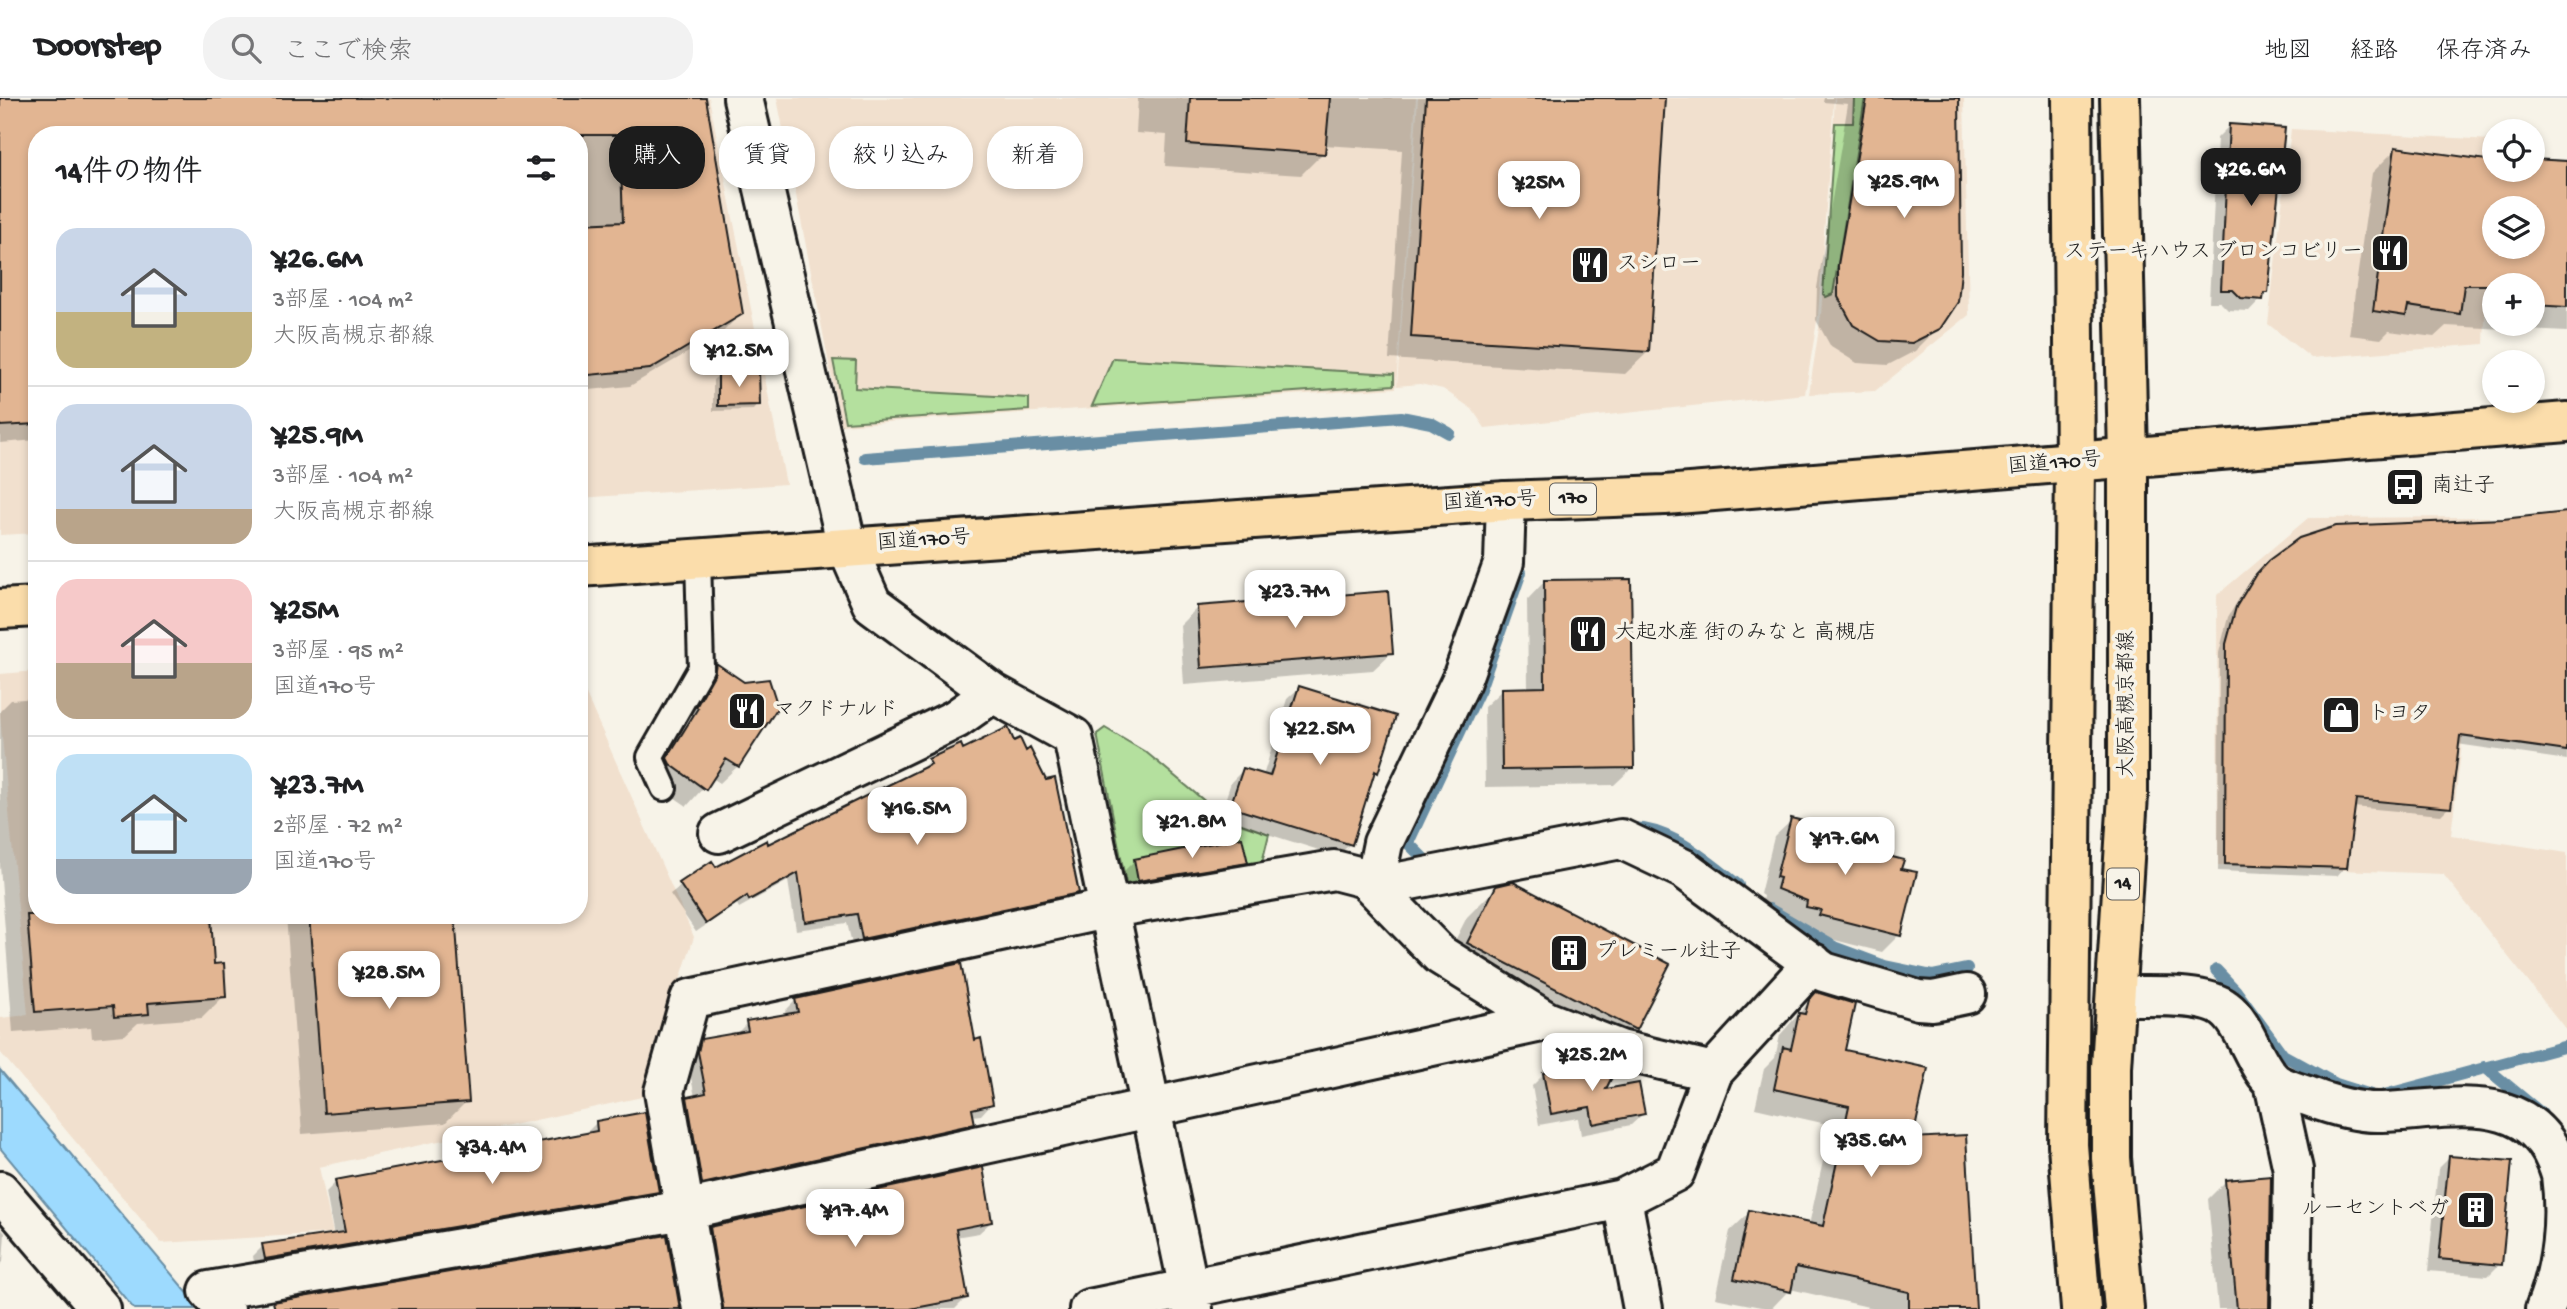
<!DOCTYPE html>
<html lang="ja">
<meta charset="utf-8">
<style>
body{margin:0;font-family:"Gochi Hand","Klee One",sans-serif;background:#f2f2f2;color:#202124;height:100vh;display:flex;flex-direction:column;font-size:26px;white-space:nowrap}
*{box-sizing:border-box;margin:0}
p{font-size:23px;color:#757577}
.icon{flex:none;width:38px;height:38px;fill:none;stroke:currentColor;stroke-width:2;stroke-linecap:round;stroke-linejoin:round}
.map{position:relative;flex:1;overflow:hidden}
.panel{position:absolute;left:28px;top:28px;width:560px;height:798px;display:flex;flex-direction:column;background:#fff;border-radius:28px;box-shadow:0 4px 10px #0003}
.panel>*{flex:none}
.guide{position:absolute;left:609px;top:28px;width:665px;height:63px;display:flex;gap:14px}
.fabs{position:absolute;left:2482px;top:21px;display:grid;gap:14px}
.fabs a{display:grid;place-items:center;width:63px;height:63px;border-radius:50%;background:#fff;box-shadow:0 4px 10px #0003;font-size:35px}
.price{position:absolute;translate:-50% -60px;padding:0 16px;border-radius:14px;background:#fff;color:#222;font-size:23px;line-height:46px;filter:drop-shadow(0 2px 4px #0008)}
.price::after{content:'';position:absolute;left:50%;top:42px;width:21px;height:16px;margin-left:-10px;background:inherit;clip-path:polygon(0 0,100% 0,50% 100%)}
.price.on{background:#1c1c1c;color:#fff}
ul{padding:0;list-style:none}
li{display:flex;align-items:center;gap:21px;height:175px;padding:0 28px}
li+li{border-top:2px solid #e0e0e0}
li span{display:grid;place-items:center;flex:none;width:196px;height:140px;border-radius:21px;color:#555}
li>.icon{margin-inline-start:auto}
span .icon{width:84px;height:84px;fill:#fffc;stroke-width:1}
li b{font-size:30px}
h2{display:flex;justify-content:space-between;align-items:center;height:84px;padding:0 28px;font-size:30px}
.chip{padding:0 24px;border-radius:28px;background:#fff;box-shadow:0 4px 10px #0003;font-size:24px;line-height:63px}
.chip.on{background:#1c1c1c;color:#fff}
header{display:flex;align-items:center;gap:42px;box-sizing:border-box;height:98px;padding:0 35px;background:#fff;border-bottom:2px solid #e0e0e0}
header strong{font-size:33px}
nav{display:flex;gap:38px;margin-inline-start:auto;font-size:24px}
.search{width:490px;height:63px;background:#f2f2f2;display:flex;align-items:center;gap:18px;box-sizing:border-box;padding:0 24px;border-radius:28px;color:#757577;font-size:26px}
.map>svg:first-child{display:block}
.built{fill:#f1e0ce}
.green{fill:#b4e09e;stroke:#687e5d;stroke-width:2}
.water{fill:#9ddafe;stroke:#698ea4;stroke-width:2}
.shadow{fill:#0003;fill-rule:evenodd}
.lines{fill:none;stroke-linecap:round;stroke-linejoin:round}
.stream{stroke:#698ea4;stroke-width:12}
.building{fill:#e2b592;stroke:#1c1c1c;stroke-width:2;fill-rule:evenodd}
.service-casing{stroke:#1c1c1c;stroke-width:30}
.minor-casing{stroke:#1c1c1c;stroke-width:44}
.primary-casing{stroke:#1c1c1c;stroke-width:44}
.trunk-casing{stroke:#1c1c1c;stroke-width:44}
.service{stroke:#f7f3e8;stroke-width:24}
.minor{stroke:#f7f3e8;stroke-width:38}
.primary{stroke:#fbddab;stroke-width:38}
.trunk{stroke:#fbddab;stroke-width:38}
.labels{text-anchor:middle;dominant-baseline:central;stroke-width:7;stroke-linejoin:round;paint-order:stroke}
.shield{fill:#f7f3e8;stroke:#5e5c59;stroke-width:2}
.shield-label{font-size:19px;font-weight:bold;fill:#1c1c1c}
.poi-label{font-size:21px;fill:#1c1c1c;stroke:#f7f3e8;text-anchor:start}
.street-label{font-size:21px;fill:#1c1c1c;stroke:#f7f3e8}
</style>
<header>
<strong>Doorstep</strong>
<div class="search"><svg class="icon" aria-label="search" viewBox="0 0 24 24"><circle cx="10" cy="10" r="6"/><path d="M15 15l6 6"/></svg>ここで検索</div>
<nav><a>地図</a><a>経路</a><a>保存済み</a></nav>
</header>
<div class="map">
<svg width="2567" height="1211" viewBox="0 0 2567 1211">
<rect width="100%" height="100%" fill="#f7f3e8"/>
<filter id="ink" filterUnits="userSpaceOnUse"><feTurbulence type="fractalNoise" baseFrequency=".0143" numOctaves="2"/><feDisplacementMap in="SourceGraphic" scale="14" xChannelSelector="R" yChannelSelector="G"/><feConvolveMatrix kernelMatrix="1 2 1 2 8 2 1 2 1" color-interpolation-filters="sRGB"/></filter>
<g filter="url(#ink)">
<path class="built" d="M 0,0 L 709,0 L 786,386 L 579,400 L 579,37 L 37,37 L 37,435 L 0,437 Z
M 777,0 L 1416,0 L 1396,290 L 841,327 Z
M 1418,0 L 1834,0 L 1818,217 L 1805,296 L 1485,330 L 1472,311 L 1443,291 L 1420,286 L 1397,288 Z
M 1835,0 L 1964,0 L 1969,217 L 1875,293 L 1809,296 L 1821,217 Z
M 2291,31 L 2492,42 L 2484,246 L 2311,260 L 2268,226 Z
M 2489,419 L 2451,737 L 2567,755 L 2567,933 L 2443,776 L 2218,767 L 2217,497 L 2308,420 Z
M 37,573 L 37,817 L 579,817 L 579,581 L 694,839 L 642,999 L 319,1069 L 333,1135 L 161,1145 L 0,954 L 0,920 L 28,917 L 0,618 L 0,576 Z"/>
<path class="green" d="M 1854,0 L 1865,0 L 1833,196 L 1826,199 L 1823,196 L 1835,25 L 1853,25 Z
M 1113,260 L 1394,276 L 1394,287 L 1092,308 Z
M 833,262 L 856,263 L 855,290 L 1029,300 L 1029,312 L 845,324 Z
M 1105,630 L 1147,655 L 1225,720 L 1269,736 L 1260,773 L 1127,791 L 1097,636 Z"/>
<path class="water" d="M 0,972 L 201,1211 L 134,1211 L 0,1050 Z"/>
<path class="shadow" d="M 0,0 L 704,0 L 741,215 L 723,234 L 630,288 L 579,293 L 579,37 L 37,37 L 37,342 L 0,345 Z
M 1138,0 L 1664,0 L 1648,254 L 1625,276 L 1389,261 L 1402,52 L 1324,47 L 1323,55 L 1301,77 L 1165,68 L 1167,37 L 1136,35 Z
M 1824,0 L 1957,0 L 1938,230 L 1915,253 L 1888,267 L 1857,265 L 1831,249 L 1816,222 L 1817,190 L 1848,6 L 1823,4 Z
M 2230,27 L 2267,194 L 2249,213 L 2228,212 L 2220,204 L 2209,204 L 2217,40 Z
M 2396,51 L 2494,72 L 2532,72 L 2567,65 L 2567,234 L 2446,228 L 2434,239 L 2389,233 L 2381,241 L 2349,237 L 2372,75 ZM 2494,110 L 2532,110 L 2532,149 L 2494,149 ZM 2494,187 L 2532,187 L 2532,226 L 2494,226 Z
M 719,277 L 758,306 L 753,312 L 713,313 L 713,282 Z
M 2567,415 L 2567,662 L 2457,646 L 2449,709 L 2441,717 L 2353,709 L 2345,769 L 2337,778 L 2218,773 L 2219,555 L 2228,519 L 2248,486 L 2257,477 Z
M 1544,484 L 1632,670 L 1614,687 L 1485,689 L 1484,609 L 1502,592 L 1528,591 L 1527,502 Z
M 1198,509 L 1391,555 L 1373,572 L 1184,587 L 1180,527 Z
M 716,567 L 738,668 L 720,685 L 712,680 L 687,708 L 652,684 L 650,679 L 682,628 L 680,627 L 699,585 Z
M 1299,590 L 1377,674 L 1371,680 L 1350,746 L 1338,758 L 1219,721 L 1231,684 L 1243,672 L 1263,678 L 1287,601 Z
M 37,600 L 37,817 L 213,868 L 224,898 L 202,920 L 138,925 L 125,937 L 92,940 L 91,929 L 13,935 L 0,768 L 0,613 L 11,602 Z
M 1013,645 L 1045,684 L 1077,794 L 1067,804 L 853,850 L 847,825 L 796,832 L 788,783 L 739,810 L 737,806 L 696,834 L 670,796 L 711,765 L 716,772 L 768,748 L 920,672 L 929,663 Z
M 1792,722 L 1899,772 L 1899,837 L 1882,854 L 1803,834 L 1804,830 L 1789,826 L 1791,820 L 1761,808 L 1763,798 L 1760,796 L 1774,739 Z
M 1135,762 L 1246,764 L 1234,776 L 1127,794 L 1123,774 Z
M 1497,789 L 1635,931 L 1605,960 L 1439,874 L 1467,819 Z
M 286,817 L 453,817 L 467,1003 L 445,1025 L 302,1036 Z
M 1816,896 L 1843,953 L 1911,1042 L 1937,1211 L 1877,1211 L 1790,1191 L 1771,1211 L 1715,1200 L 1730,1133 L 1750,1114 L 1809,1127 L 1831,1027 L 1755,1010 L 1764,971 L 1775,960 L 1780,937 Z
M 796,902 L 974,944 L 991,1006 L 981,1017 L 972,1018 L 973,1025 L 962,1036 L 692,1095 L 677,1011 L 688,1000 L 695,999 L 688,965 L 691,954 L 702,943 L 737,935 L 747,925 L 786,918 L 785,913 Z
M 1544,976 L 1603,993 L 1643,1016 L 1631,1027 L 1581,1037 L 1578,1020 L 1539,1027 L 1532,988 Z
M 596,1025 L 657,1093 L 647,1104 L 255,1171 L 253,1158 L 263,1148 L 334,1138 L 326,1094 L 336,1084 L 586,1035 Z
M 2450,1059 L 2500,1166 L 2488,1178 L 2428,1173 L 2438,1071 Z
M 2225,1084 L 2267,1211 L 2218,1211 L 2208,1101 Z
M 991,1124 L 979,1135 L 955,1139 L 966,1200 L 955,1211 L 712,1211 L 700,1141 L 711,1130 Z
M 0,1129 L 5,1135 L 3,1164 L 0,1167 Z"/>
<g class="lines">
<path class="stream" d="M 865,360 L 1401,319 L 1431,325 L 1449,335
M 1623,731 C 1665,724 1707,763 1738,787
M 1436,765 L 1429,766 L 1408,745 L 1480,591 L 1521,474
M 1769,811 L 1834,849 L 1885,868 L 1933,878 L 1967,871
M 2216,872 L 2236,893 L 2283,957 L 2336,986 L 2377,999 L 2567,948
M 2485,969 L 2542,1016"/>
</g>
<path class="building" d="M 0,0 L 706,0 L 743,216 L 650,271 L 579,278 L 579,126 L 623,124 L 620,37 L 37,37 L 37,326 L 0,328 Z
M 1190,0 L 1330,0 L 1325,56 L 1187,46 Z
M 1426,0 L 1665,0 L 1649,254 L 1411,239 Z
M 1867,0 L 1959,0 L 1961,173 L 1958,204 L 1940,231 L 1912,245 L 1880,243 L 1853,227 L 1838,199 L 1838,167 Z
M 2229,26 L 2285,30 L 2268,195 L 2264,195 L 2263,202 L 2241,200 L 2233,192 L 2221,192 Z
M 2395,49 L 2494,63 L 2494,72 L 2532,72 L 2532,61 L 2567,63 L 2567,209 L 2532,207 L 2532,187 L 2464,187 L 2460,216 L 2408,208 L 2406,218 L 2373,213 ZM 2494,110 L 2532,110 L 2532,149 L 2494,149 Z
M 759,274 L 760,307 L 718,308 L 718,275 Z
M 2567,414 L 2567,653 L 2460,638 L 2451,710 L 2356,701 L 2347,770 L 2225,766 L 2226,546 L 2236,509 L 2256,476 L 2269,462 L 2299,440 L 2336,428 L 2503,421 Z
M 1631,481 L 1634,670 L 1502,672 L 1501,590 L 1545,589 L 1544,482 Z
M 1388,493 L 1393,555 L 1201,570 L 1197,508 Z
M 716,565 L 744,584 L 769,581 L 778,609 L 739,669 L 726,661 L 706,692 L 670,666 L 667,660 L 698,610 L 696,609 L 714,577 Z
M 1299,588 L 1396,618 L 1378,675 L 1375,673 L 1352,747 L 1230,709 L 1243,670 L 1270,678 Z
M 1008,629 L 1014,643 L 1020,640 L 1026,653 L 1030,650 L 1046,682 L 1055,680 L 1079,795 L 862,841 L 857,816 L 805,824 L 798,775 L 749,802 L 747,798 L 706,826 L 679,785 L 712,763 L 716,769 L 767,742 L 768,746 L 931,666 L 928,661 L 961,646 L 963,651 Z
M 1791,720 L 1868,739 L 1865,752 L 1904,762 L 1901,771 L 1917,774 L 1901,838 L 1819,817 L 1821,812 L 1806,809 L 1807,803 L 1777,791 L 1780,780 L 1776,779 Z
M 1242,739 L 1248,765 L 1138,783 L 1134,761 Z
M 1513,784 L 1670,866 L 1636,932 L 1467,845 L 1496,788 Z
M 27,817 L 211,817 L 214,866 L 224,865 L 226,899 L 148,905 L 149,916 L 114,919 L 113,908 L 35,914 Z
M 309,817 L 455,817 L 469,1004 L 324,1015 Z
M 961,865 L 975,942 L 981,940 L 993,1006 L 972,1011 L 975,1026 L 702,1086 L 687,999 L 706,995 L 698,954 L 701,941 L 748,933 L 746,923 L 798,914 L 795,901 Z
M 1816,894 L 1855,906 L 1845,952 L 1928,970 L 1913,1040 L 1966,1037 L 1976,1211 L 1909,1211 L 1909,1194 L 1796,1169 L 1791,1194 L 1734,1181 L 1749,1112 L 1823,1128 L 1849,1008 L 1774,991 L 1783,949 L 1791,951 L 1799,915 L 1805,916 L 1809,902 Z
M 1594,965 L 1615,973 L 1606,991 L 1639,985 L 1645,1016 L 1593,1026 L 1590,1009 L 1551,1016 L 1543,975 Z
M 645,1014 L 659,1094 L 265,1161 L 262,1146 L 345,1134 L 335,1082 L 597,1033 L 596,1023 Z
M 2449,1058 L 2512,1063 L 2502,1167 L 2439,1161 Z
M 983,1069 L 992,1124 L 956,1131 L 968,1200 L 910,1211 L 723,1211 L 710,1129 Z
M 2271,1078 L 2269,1211 L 2237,1211 L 2225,1082 Z
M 667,1137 L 680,1211 L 275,1211 L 273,1204 Z"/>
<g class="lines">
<defs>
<path id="service" d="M 664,690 L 650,659 L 701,570 L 698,460"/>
<path id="minor" d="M 743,0 L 847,449 L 872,506 L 993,595 L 1073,639 L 1193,1211
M 1506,403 L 1504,464 L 1461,583 L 1383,745 L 1374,789 L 1621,741 L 1684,771 L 1824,874 L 1918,902 L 1933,903 L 1966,896
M 719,735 L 956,621 L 993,595
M 2116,898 C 2143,899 2204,894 2225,911 C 2246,926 2255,970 2275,985 C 2284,991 2299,995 2310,999 C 2331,1007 2358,1015 2382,1014 C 2452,1012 2534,987 2561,1077 C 2567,1121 2562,1170 2545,1211
M 2274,985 L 2293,1072 L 2291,1211
M 0,1093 L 101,1211
M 225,1211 L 209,1193 L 684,1112 L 1546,923
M 702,1211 L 664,994 L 690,901 L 1111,810 L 1334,772 L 1365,780 L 1440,857 L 1546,923 L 1620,952 L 1713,974 L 1813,865
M 1089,1211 L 1622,1101
M 1643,1211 L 1622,1101 L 1675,1074 L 1713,974"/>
<path id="primary" d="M 2072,0 L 2075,365 L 2068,1047 L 2081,1211
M 2120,0 L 2128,360 L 2128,697 L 2111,969 L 2111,1060 L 2124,1211"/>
<path id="trunk" d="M 579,469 L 1506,403 L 1665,397 L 2567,324
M 0,511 L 37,509"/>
</defs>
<use href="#service" class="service-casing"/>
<use href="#minor" class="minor-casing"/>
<use href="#primary" class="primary-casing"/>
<use href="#trunk" class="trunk-casing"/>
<use href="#service" class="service"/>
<use href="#minor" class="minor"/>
<use href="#primary" class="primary"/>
<use href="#trunk" class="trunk"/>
</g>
</g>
<defs>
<symbol id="restaurant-square" viewBox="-11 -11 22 22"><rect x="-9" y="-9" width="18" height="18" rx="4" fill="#1c1c1c" stroke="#f7f3e8"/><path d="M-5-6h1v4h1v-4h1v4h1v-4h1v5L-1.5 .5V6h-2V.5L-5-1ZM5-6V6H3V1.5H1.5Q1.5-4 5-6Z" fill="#fff"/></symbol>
<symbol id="bus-square" viewBox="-11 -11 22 22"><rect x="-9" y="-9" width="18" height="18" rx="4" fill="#1c1c1c" stroke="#f7f3e8"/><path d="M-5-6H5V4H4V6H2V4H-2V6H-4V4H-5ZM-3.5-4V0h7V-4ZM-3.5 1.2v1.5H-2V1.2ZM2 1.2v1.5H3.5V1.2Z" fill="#fff"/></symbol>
<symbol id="shop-square" viewBox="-11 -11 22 22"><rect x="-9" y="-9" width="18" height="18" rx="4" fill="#1c1c1c" stroke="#f7f3e8"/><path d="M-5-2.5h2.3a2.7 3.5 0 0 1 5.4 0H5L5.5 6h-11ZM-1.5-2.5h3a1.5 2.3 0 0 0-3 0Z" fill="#fff"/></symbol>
<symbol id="building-square" viewBox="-11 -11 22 22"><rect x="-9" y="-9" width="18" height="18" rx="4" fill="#1c1c1c" stroke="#f7f3e8"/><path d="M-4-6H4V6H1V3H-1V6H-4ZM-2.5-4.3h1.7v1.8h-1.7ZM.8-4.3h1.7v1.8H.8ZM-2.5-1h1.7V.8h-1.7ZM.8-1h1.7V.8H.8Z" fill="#fff"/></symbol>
</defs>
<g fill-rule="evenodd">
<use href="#restaurant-square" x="2368" y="133" width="44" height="44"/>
<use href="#restaurant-square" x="1568" y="145" width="44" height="44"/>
<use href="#bus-square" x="2383" y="367" width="44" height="44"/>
<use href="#restaurant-square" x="1566" y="514" width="44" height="44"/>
<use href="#restaurant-square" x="725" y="591" width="44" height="44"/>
<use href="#shop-square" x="2319" y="595" width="44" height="44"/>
<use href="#building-square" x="1547" y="833" width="44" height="44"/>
<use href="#building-square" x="2454" y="1090" width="44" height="44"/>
</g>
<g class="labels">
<g class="shield">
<rect x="1550" y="385.5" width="46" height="31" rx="5"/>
<rect x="2107" y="770.5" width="32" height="31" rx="5"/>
</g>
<g class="shield-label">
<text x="1573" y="401">170</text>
<text x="2123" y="786">14</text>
</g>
<g class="poi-label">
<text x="2363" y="155" text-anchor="end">ステーキハウス ブロンコビリー</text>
<text x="1617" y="167">スシロー</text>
<text x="2432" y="389">南辻子</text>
<text x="1615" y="536">大起水産 街のみなと 高槻店</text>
<text x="774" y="613">マクドナルド</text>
<text x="2368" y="617">トヨタ</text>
<text x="1596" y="855">プレミール辻子</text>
<text x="2449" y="1112" text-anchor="end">ルーセントベガ</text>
</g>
<g class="street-label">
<text transform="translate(2055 367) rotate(-5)">国道170号</text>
<text transform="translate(1490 405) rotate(-3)">国道170号</text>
<text transform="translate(924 444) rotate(-4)">国道170号</text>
<text transform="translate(2128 606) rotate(-90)">大阪高槻京都線</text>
</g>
</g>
</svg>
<div class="fabs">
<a><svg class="icon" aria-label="locate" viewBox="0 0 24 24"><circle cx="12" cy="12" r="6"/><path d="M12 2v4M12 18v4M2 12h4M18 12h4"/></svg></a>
<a><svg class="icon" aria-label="layers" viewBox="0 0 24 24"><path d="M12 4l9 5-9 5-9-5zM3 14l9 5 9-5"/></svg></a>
<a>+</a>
<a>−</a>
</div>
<b class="price on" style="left:2251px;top:110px">¥26.6M</b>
<b class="price" style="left:1904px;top:122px">¥25.9M</b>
<b class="price" style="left:1539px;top:123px">¥25M</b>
<b class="price" style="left:739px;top:291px">¥12.5M</b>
<b class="price" style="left:1295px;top:532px">¥23.7M</b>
<b class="price" style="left:1320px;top:669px">¥22.5M</b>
<b class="price" style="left:917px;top:749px">¥16.5M</b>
<b class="price" style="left:1192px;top:762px">¥21.8M</b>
<b class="price" style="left:1845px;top:779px">¥17.6M</b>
<b class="price" style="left:389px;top:913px">¥28.5M</b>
<b class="price" style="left:1592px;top:995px">¥25.2M</b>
<b class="price" style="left:1871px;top:1081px">¥35.6M</b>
<b class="price" style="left:492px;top:1088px">¥34.4M</b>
<b class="price" style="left:855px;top:1151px">¥17.4M</b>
<div class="guide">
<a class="chip on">購入</a>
<a class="chip">賃貸</a>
<a class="chip">絞り込み</a>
<a class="chip">新着</a>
</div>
<section class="panel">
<h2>14件の物件<svg class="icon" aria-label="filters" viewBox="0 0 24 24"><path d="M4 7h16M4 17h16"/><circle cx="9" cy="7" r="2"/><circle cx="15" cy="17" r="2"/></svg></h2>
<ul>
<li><span style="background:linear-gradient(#c9d6e8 60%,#c2b280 0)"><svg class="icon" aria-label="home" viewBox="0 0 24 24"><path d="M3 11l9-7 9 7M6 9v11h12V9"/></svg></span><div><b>¥26.6M</b><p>3部屋 · 104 m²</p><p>大阪高槻京都線</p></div></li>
<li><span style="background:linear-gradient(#c9d6e8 75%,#b9a48a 0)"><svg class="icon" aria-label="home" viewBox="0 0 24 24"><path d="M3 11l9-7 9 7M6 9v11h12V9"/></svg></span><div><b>¥25.9M</b><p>3部屋 · 104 m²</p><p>大阪高槻京都線</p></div></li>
<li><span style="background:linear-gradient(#f6c9c9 60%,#b9a48a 0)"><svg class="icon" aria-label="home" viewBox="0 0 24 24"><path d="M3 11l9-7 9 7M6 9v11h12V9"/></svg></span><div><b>¥25M</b><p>3部屋 · 95 m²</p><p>国道170号</p></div></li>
<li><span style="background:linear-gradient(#bfe0f5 75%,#9aa5b1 0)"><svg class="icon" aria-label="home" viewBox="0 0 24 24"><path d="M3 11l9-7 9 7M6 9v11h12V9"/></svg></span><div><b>¥23.7M</b><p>2部屋 · 72 m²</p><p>国道170号</p></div></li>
</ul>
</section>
</div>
